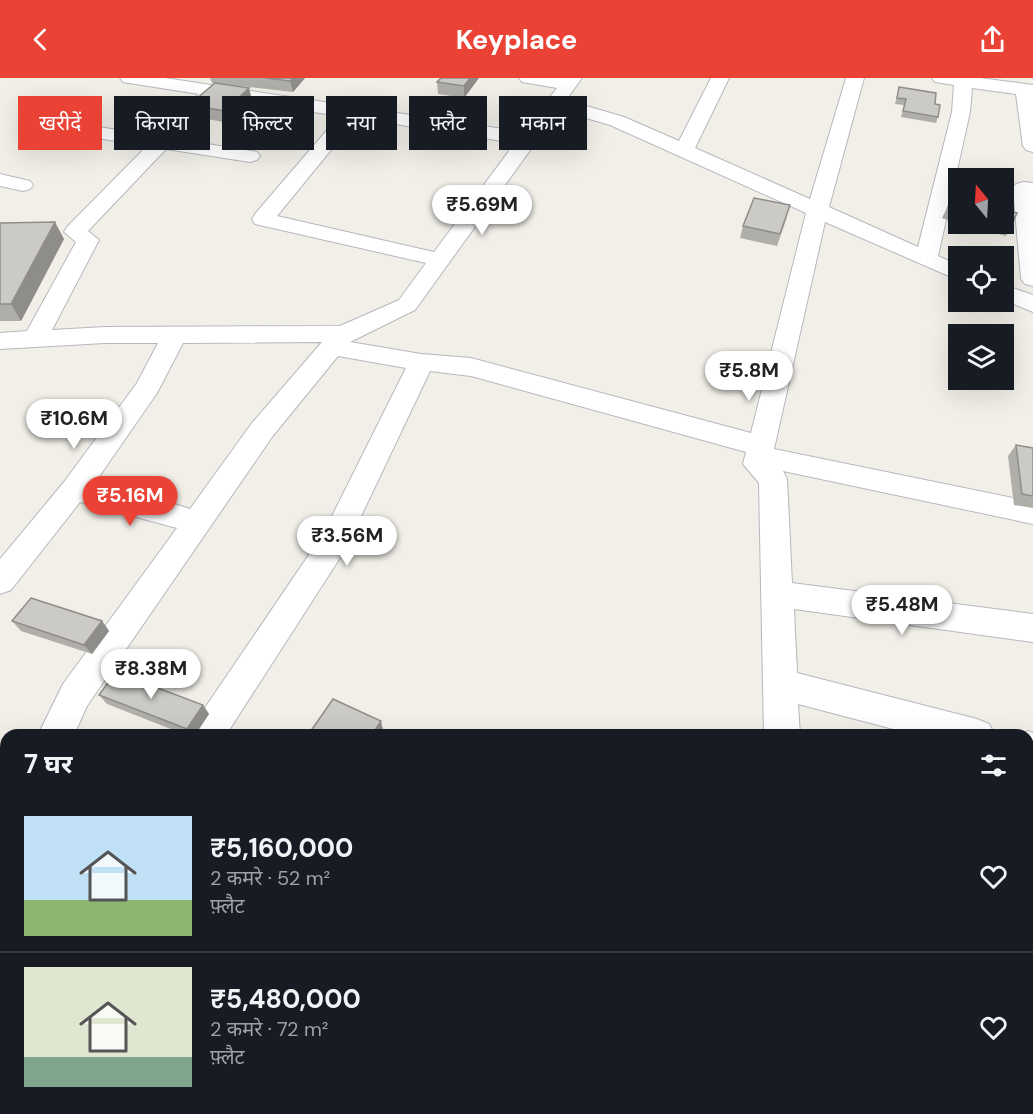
<!DOCTYPE html>
<html lang="hi">
<meta charset="utf-8">
<style>
body{margin:0;font-family:"DM Sans","Noto Sans Devanagari",sans-serif;background:#20242c;color:#f1f3f6;height:100vh;display:flex;flex-direction:column;font-size:22px;white-space:nowrap}
*{box-sizing:border-box;margin:0}
p{font-size:20px;color:#9ea1a6}
.icon{flex:none;width:33px;height:33px;fill:none;stroke:currentColor;stroke-width:2;stroke-linecap:round;stroke-linejoin:round}
.map{position:relative;flex:1;overflow:hidden}
.sheet{position:absolute;left:0px;top:651px;width:1034px;height:386px;display:flex;flex-direction:column;background:#171b24;border-radius:18px 18px 0 0;box-shadow:0 6px 24px #0002}
.sheet>*{flex:none}
.hud{position:absolute;left:18px;top:18px;width:600px;height:54px;display:flex;gap:12px}
.needle{width:39px;rotate:342deg}
.buttons{position:absolute;left:948px;top:90px;display:grid;gap:12px}
.buttons a{display:grid;place-items:center;width:66px;height:66px;border-radius:0px;background:#171b24;box-shadow:0 6px 24px #0002;font-size:30px}
.price{position:absolute;translate:-50% -51px;padding:0 14px;border-radius:21px;background:#fff;color:#222;font-size:20px;line-height:39px;filter:drop-shadow(0 2px 3px #0008)}
.price::after{content:'';position:absolute;left:50%;top:36px;width:18px;height:14px;margin-left:-9px;background:inherit;clip-path:polygon(0 0,100% 0,50% 100%)}
.price.selected{background:#ea4335;color:#fff}
ul{padding:0;list-style:none}
li{display:flex;align-items:center;gap:18px;height:150px;padding:0 24px}
li+li{border-top:2px solid #363941}
li span{display:grid;place-items:center;flex:none;width:168px;height:120px;border-radius:0px;color:#555}
li>.icon{margin-inline-start:auto}
span .icon{width:72px;height:72px;fill:#fffc;stroke-width:1}
li b{font-size:26px}
h2{display:flex;justify-content:space-between;align-items:center;height:72px;padding:0 24px;font-size:26px}
.chip{padding:0 21px;border-radius:0px;background:#171b24;box-shadow:0 6px 24px #0002;font-size:21px;line-height:54px}
.chip.selected{background:#ea4335;color:#fff}
header{display:flex;justify-content:space-between;align-items:center;height:78px;padding:0 24px;background:#ea4335;color:#fff;font-size:27px;font-weight:700}
.map>svg:first-child{display:block}
.lines{fill:none;stroke-linecap:round;stroke-linejoin:round}
.minor-casing{stroke:#b5b8bc;stroke-width:2}
.minor{fill:#fff;fill-rule:evenodd}
.wall{fill:#afaea9}
.shaded-wall{fill:#8f8d8a}
.building{fill:#cccac5;stroke:#8f8d8a;stroke-width:1.5}
</style>
<header><svg class="icon" aria-label="back" viewBox="0 0 24 24"><path d="M15 5l-7 7 7 7"/></svg>Keyplace<svg class="icon" aria-label="share" viewBox="0 0 24 24"><path d="M12 15V3M7 8l5-5 5 5M5 13v7h14v-7"/></svg></header>
<div class="map">
<svg width="1033" height="1036" viewBox="0 0 1033 1036">
<rect width="100%" height="100%" fill="#f1efe8"/>
<g class="lines">
<defs>
<path id="minor" d="M 120,0 L 165,0 L 523,54 L 557,10 L 522,4 L 519,0 L 582,0 L 566,22 L 624,39 L 679,63 L 711,0 L 729,0 L 695,70 L 810,121 L 846,0 L 864,0 L 829,129 L 918,169 L 952,34 L 954,7 L 935,4 L 932,0 L 980,0 L 1033,7 L 1033,74 L 1026,72 L 1023,68 L 1016,16 L 972,10 L 970,34 L 938,178 L 958,187 L 958,202 L 825,144 L 774,371 L 1033,424 L 1033,446 L 783,393 L 787,401 L 792,505 L 1033,536 L 1033,564 L 794,531 L 797,595 L 977,641 L 989,646 L 995,657 L 916,657 L 798,626 L 800,657 L 764,657 L 759,405 L 743,386 L 746,374 L 471,298 L 430,293 L 345,472 L 226,657 L 188,657 L 194,646 L 323,456 L 406,290 L 338,278 L 272,359 L 87,628 L 74,657 L 38,657 L 63,606 L 177,450 L 80,424 L 11,512 L 0,516 L 0,481 L 64,404 L 137,305 L 158,265 L 105,265 L 0,271 L 0,255 L 27,253 L 76,164 L 64,154 L 67,149 L 147,68 L 72,56 L 69,52 L 72,48 L 79,46 L 157,58 L 199,16 L 129,5 L 123,4 ZM 217,19 L 339,38 L 255,136 L 252,141 L 255,146 L 426,185 L 399,222 L 340,248 L 105,249 L 52,252 L 99,162 L 88,153 L 166,71 L 250,84 L 257,82 L 260,78 L 257,74 L 176,61 ZM 559,32 L 610,47 L 806,135 L 751,355 L 471,280 L 421,276 L 350,264 L 415,232 ZM 357,40 L 515,65 L 434,174 L 277,138 ZM 322,264 L 252,345 L 190,431 L 159,421 L 94,406 L 157,315 L 183,265 Z
M 0,96 L 30,103 L 33,107 L 30,111 L 23,113 L 0,108 Z
M 1023,104 L 1033,105 L 1033,208 L 1025,206 L 1021,201 L 1013,110 L 1016,106 Z
M 1004,207 L 1033,217 L 1033,234 L 1004,222 Z
M 1028,653 L 1033,655 L 1033,689 L 1028,686 L 1028,657 L 1019,657 Z
M 6,738 L 6,786 L 0,788 L 0,741 Z
M 1028,981 L 1033,982 L 1033,1026 L 1028,1025 Z
M 505,1030 L 550,1030 L 550,1036 L 506,1036 Z"/>
</defs>
<use href="#minor" class="minor-casing"/>
<use href="#minor" class="minor"/>
</g>
<path class="wall" d="M 210,0 L 305,0 L 293,14 L 224,6 L 252,22 L 228,45 L 193,38 L 189,27 L 214,5 L 212,5 Z
M 479,0 L 464,20 L 438,16 L 437,4 Z
M 899,9 L 935,26 L 938,39 L 936,45 L 901,39 L 904,27 L 895,26 Z
M 953,118 L 958,119 L 958,145 L 942,140 Z
M 1004,131 L 1012,146 L 1006,158 L 961,146 L 1004,146 Z
M 787,139 L 777,168 L 740,160 L 743,148 Z
M 0,145 L 64,161 L 21,243 L 0,243 Z
M 1016,367 L 1033,370 L 1033,430 L 1014,427 L 1008,378 Z
M 12,543 L 102,543 L 109,553 L 92,576 L 21,553 Z
M 99,617 L 203,627 L 209,636 L 195,657 L 186,657 L 107,626 Z"/>
<path class="shaded-wall" d="M 293,0 L 305,0 L 293,14 L 290,3 Z
M 470,0 L 479,0 L 464,20 L 464,8 Z
M 249,10 L 252,22 L 228,45 L 225,33 Z
M 55,144 L 64,161 L 21,243 L 11,226 Z
M 102,543 L 109,553 L 92,576 L 84,567 Z
M 203,627 L 209,636 L 195,657 L 191,657 L 187,651 Z
M 381,643 L 383,652 L 380,657 L 372,657 Z"/>
<path class="building" d="M 266,0 L 293,0 L 290,3 Z
M 441,0 L 470,0 L 464,8 L 437,4 Z
M 215,5 L 249,10 L 225,33 L 189,27 Z
M 899,9 L 936,15 L 935,26 L 940,27 L 938,39 L 903,33 L 906,21 L 897,20 Z
M 953,118 L 958,119 L 958,131 L 948,129 Z
M 754,120 L 790,127 L 780,156 L 743,148 Z
M 1004,131 L 1017,135 L 1012,146 L 1004,144 Z
M 55,144 L 11,226 L 0,226 L 0,145 Z
M 1016,367 L 1033,370 L 1033,418 L 1022,416 Z
M 31,520 L 102,543 L 84,567 L 12,543 Z
M 116,594 L 203,627 L 187,651 L 99,617 Z
M 333,621 L 381,643 L 372,657 L 308,657 Z
M 6,776 L 6,805 L 0,802 L 0,784 Z"/>
</svg>
<div class="buttons">
<a><svg class="needle" viewBox="-14 -14 28 28"><path d="M0-13l5 13h-10z" fill="#e53935"/><path d="M0 13l5-13h-10z" fill="#9ea1a6"/></svg></a>
<a><svg class="icon" aria-label="locate" viewBox="0 0 24 24"><circle cx="12" cy="12" r="6"/><path d="M12 2v4M12 18v4M2 12h4M18 12h4"/></svg></a>
<a><svg class="icon" aria-label="layers" viewBox="0 0 24 24"><path d="M12 4l9 5-9 5-9-5zM3 14l9 5 9-5"/></svg></a>
</div>
<b class="price" style="left:482px;top:158px">₹5.69M</b>
<b class="price" style="left:749px;top:324px">₹5.8M</b>
<b class="price" style="left:74px;top:372px">₹10.6M</b>
<b class="price selected" style="left:130px;top:449px">₹5.16M</b>
<b class="price" style="left:347px;top:489px">₹3.56M</b>
<b class="price" style="left:902px;top:558px">₹5.48M</b>
<b class="price" style="left:151px;top:622px">₹8.38M</b>
<div class="hud">
<a class="chip selected">खरीदें</a>
<a class="chip">किराया</a>
<a class="chip">फ़िल्टर</a>
<a class="chip">नया</a>
<a class="chip">फ़्लैट</a>
<a class="chip">मकान</a>
</div>
<section class="sheet">
<h2>7 घर<svg class="icon" aria-label="filters" viewBox="0 0 24 24"><path d="M4 7h16M4 17h16"/><circle cx="9" cy="7" r="2"/><circle cx="15" cy="17" r="2"/></svg></h2>
<ul>
<li><span style="background:linear-gradient(#bfe0f5 70%,#8fb573 0)"><svg class="icon" aria-label="home" viewBox="0 0 24 24"><path d="M3 11l9-7 9 7M6 9v11h12V9"/></svg></span><div><b>₹5,160,000</b><p>2 कमरे · 52 m²</p><p>फ़्लैट</p></div><svg class="icon" aria-label="heart" viewBox="0 0 24 24"><path d="M12 20l-8-8c-3-5 5-10 8-4 3-6 11-1 8 4z"/></svg></li>
<li><span style="background:linear-gradient(#dfe7d0 75%,#7fa58c 0)"><svg class="icon" aria-label="home" viewBox="0 0 24 24"><path d="M3 11l9-7 9 7M6 9v11h12V9"/></svg></span><div><b>₹5,480,000</b><p>2 कमरे · 72 m²</p><p>फ़्लैट</p></div><svg class="icon" aria-label="heart" viewBox="0 0 24 24"><path d="M12 20l-8-8c-3-5 5-10 8-4 3-6 11-1 8 4z"/></svg></li>
</ul>
</section>
</div>
